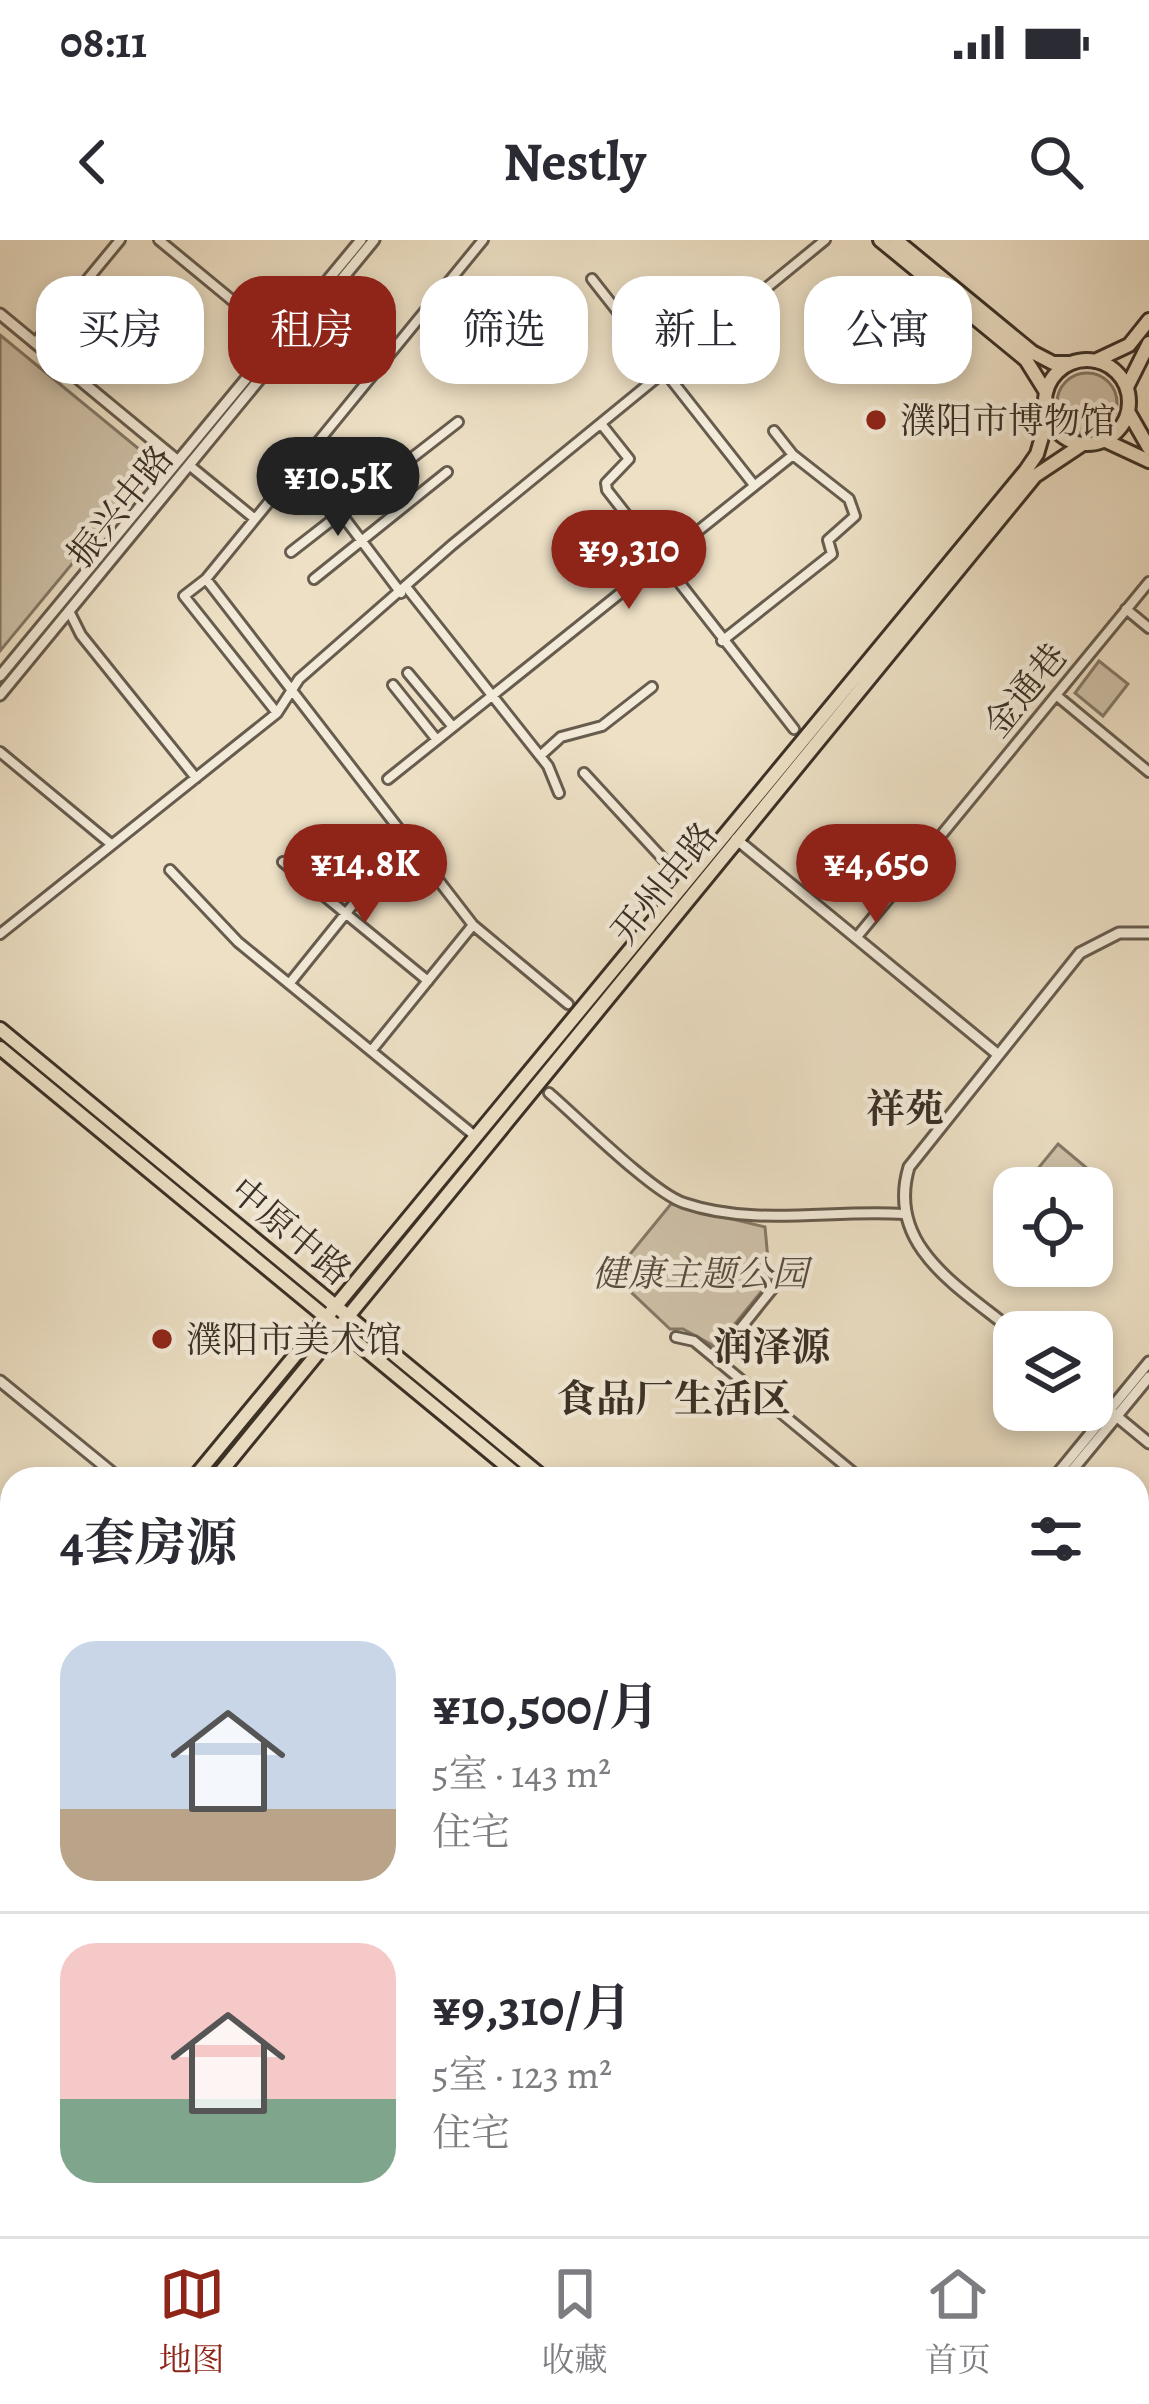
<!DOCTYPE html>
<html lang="zh">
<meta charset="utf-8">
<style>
body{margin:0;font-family:Alegreya,"Noto Serif SC",serif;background:#f7f7f7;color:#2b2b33;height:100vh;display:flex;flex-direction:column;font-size:45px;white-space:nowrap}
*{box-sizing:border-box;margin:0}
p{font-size:39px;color:#7c7c81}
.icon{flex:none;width:66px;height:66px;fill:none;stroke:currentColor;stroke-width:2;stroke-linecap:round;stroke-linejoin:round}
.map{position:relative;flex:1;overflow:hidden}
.drawer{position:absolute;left:0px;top:1227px;width:1149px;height:771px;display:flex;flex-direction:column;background:#fff;border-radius:36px 36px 0 0;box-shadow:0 6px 18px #0003}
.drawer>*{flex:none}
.top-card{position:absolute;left:36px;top:36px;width:1077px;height:108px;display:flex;gap:24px}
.buttons{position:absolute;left:993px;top:927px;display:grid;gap:24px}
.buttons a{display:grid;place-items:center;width:120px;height:120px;border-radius:24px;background:#fff;box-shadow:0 6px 18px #0003;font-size:60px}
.price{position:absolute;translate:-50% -102px;padding:0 27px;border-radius:42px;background:#8f2418;color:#fff;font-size:39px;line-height:78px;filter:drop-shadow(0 3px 6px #0008)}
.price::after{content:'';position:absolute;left:50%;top:72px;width:36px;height:27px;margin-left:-18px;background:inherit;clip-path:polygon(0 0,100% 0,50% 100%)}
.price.selected{background:#222;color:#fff}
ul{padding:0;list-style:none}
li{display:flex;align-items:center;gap:36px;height:300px;padding:0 60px}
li+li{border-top:3px solid #e1e1e2}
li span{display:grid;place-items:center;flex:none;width:336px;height:240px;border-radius:36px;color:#555}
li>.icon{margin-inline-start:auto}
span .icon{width:144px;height:144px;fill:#fffc;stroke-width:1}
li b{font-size:51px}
h2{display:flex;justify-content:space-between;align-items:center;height:144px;padding:0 60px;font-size:51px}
.pill{padding:0 42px;border-radius:36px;background:#fff;box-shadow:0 6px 18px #0003;font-size:42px;line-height:108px}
.pill.selected{background:#8f2418;color:#fff}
.status{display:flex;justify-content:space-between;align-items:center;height:84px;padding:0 60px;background:#fff;direction:ltr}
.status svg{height:33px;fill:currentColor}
header{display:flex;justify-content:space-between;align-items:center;height:156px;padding:0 60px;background:#fff;font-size:54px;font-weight:700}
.menu{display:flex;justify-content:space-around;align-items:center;height:168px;border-top:3px solid #e1e1e2;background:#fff;font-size:33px;color:#7c7c81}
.menu a{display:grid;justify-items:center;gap:6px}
.menu .selected{color:#8f2418}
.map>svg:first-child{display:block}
.green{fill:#cfc2aa;stroke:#847968;stroke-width:3}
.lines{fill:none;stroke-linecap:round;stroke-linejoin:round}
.minor-casing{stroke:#675c4e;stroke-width:14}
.tertiary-casing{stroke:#675c4e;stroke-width:15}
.primary-casing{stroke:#3a3026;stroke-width:18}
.minor{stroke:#f3ebd9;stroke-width:8}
.tertiary{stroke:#f3ebd9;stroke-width:9}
.primary{stroke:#ede0c5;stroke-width:12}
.poi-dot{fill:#8f2418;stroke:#f3ebd9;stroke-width:4.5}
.labels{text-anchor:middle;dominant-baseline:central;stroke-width:9;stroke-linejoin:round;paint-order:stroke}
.poi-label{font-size:36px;fill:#3a3026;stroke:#f3ebd9;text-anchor:start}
.street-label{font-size:36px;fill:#3a3026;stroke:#f3ebd9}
.park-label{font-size:36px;font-style:italic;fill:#584d40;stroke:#f3ebd9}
.neighbourhood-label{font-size:39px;font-weight:bold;fill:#3a3026;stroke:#f3ebd9}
</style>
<div class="status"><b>08:11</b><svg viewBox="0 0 49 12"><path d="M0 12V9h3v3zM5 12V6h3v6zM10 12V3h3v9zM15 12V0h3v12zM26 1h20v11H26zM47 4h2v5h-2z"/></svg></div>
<header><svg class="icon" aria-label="back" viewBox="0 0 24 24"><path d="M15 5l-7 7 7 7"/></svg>Nestly<svg class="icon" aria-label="search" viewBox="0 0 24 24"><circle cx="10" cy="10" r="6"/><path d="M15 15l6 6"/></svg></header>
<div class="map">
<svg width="1149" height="1996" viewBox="0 0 1149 1996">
<rect width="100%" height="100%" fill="#ede0c5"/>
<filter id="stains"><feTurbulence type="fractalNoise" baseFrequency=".00167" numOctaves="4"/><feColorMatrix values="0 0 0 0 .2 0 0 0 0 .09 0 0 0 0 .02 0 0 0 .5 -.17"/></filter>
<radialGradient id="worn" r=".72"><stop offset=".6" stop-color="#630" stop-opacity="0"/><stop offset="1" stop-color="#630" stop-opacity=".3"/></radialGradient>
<path class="green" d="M 0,95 L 150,218 L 152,227 L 0,411 Z
M1057 163a30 30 0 1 1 60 0a30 30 0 1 1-60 0Z
M 1099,421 L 1128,444 L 1103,476 L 1075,453 Z
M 1058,904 L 1101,940 L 1092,950 L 1022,948 Z
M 671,964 L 765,987 L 770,1041 L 716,1107 L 683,1089 L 670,1089 L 613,1035 Z"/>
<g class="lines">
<defs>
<path id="minor" d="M 159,0 L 279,99
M 592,39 L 754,245
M 35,103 L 120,0
M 602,185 L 629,219 L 606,243 L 607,250 L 794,489
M 302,222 L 401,353
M 189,225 L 255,279
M 291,312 L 458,182
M 206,339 L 473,685 L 568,764
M 314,339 L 447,232
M 407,348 L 548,526 L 559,553
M 1126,369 L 1149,388
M 69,371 L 81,395 L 196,538
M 722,401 L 832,314 L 828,300 L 855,276 L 849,259 L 793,215
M 408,433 L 453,487
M 393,445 L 437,500
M 1056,455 L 1149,532
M 277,473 L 184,356 L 206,339 L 483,0
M 0,512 L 111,604
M 540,516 L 561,497 L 602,486 L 652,447
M 584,533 L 676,633
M 388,539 L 793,215 L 774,191
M 943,593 L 1149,342
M 283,622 L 428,741
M 170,630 L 238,702 L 475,896
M 0,694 L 277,473 L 299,439 L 452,305 L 825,0
M 856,698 L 937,600
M 289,744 L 405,600
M 371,811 L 473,685
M 549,853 C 578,878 653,953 684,963 C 755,987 831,969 904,974
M 676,1097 L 694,1101 L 861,1239
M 716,1119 L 777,1043
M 1137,1463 L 1149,1473
M 1137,1516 L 1149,1526
M 558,1986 L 570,1996
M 669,1986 L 681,1996
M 839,1986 L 843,1996
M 683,1996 L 691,1986
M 738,1996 L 746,1986
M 790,1996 L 798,1986"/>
<path id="tertiary" d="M 0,74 L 178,221
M 0,436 L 361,0
M 0,455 L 374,0
M 736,599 L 996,813
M 1014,1092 C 961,1048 885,1007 909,927 L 1080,713 L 1119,693 L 1149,693
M 0,1141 L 120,1239
M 1092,1156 L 1149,1203
M 1053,1239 L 1149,1122
M 1065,1239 L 1149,1137
M 0,1438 L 12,1448
M 0,1780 L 12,1790
M 0,1809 L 12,1820
M 211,1986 L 223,1996
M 248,1986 L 260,1996
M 430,1996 L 438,1986
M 442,1996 L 450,1986
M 1133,1996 L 1149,1976"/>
<path id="primary" d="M 880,0 L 1026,120 L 1046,152
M 896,0 L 1032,112 L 1053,123 L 1072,123
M1045 162a42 42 0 1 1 84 0a42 42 0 1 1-84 0Z
M 1095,121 L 1129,105 L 1149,80
M 1127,147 L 1149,103
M 1129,173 L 1149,208
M 1106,201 L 1149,221
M 0,789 L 545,1239
M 0,808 L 522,1239
M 193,1239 L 1026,230 L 1037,214 L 1048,176
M 215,1239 L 1035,236 L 1083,204
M 0,1474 L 12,1459
M 0,1501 L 12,1486
M 1137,1728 L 1149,1738
M 1137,1745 L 1149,1754"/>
</defs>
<use href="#minor" class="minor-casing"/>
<use href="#tertiary" class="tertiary-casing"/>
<use href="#primary" class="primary-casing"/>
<use href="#minor" class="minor"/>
<use href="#tertiary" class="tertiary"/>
<use href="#primary" class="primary"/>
</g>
<g class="poi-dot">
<circle cx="876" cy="180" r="12"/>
<circle cx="162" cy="1099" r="12"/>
</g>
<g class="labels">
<g class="poi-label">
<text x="900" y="180">濮阳市博物馆</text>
<text x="186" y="1099">濮阳市美术馆</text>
</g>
<g class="street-label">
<text transform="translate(120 266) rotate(-51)">振兴中路</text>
<text transform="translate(1025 450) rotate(-51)">金通巷</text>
<text transform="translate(664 643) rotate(-51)">开州中路</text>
<text transform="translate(291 991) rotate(40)">中原中路</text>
</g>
<g class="park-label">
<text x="700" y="1033">健康主题公园</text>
</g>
<g class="neighbourhood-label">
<text x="905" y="868">祥苑</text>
<text x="772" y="1106">润泽源</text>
<text x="674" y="1158">食品厂生活区</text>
</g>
</g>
<rect width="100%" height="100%" filter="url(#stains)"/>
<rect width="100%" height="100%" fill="url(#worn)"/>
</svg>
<div class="buttons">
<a><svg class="icon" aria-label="locate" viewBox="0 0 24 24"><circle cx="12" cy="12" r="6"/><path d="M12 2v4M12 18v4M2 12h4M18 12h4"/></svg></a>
<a><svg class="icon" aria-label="layers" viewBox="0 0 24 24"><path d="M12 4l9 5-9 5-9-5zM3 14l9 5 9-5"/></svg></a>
</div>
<b class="price selected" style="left:338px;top:299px">¥10.5K</b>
<b class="price" style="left:629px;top:372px">¥9,310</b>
<b class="price" style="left:365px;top:686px">¥14.8K</b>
<b class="price" style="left:876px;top:686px">¥4,650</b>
<div class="top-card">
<a class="pill">买房</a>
<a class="pill selected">租房</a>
<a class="pill">筛选</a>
<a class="pill">新上</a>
<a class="pill">公寓</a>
</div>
<section class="drawer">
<h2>4套房源<svg class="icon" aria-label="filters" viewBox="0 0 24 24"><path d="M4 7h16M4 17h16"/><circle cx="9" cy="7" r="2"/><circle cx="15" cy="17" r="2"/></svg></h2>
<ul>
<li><span style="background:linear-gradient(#c9d6e8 70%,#b9a48a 0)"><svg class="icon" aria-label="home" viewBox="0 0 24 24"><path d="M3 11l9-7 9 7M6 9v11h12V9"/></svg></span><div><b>¥10,500/月</b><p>5室 · 143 m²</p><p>住宅</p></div></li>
<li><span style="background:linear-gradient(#f6c9c9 65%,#7fa58c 0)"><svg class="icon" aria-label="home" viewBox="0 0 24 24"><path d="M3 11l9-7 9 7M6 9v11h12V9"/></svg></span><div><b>¥9,310/月</b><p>5室 · 123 m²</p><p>住宅</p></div></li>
</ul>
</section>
</div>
<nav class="menu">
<a class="selected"><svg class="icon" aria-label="map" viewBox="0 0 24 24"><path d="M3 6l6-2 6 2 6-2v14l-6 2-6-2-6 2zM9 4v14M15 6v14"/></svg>地图</a>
<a><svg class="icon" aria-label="saved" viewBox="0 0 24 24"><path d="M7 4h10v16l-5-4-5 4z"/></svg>收藏</a>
<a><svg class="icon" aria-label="home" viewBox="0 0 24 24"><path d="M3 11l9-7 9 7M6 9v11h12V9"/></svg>首页</a>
</nav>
